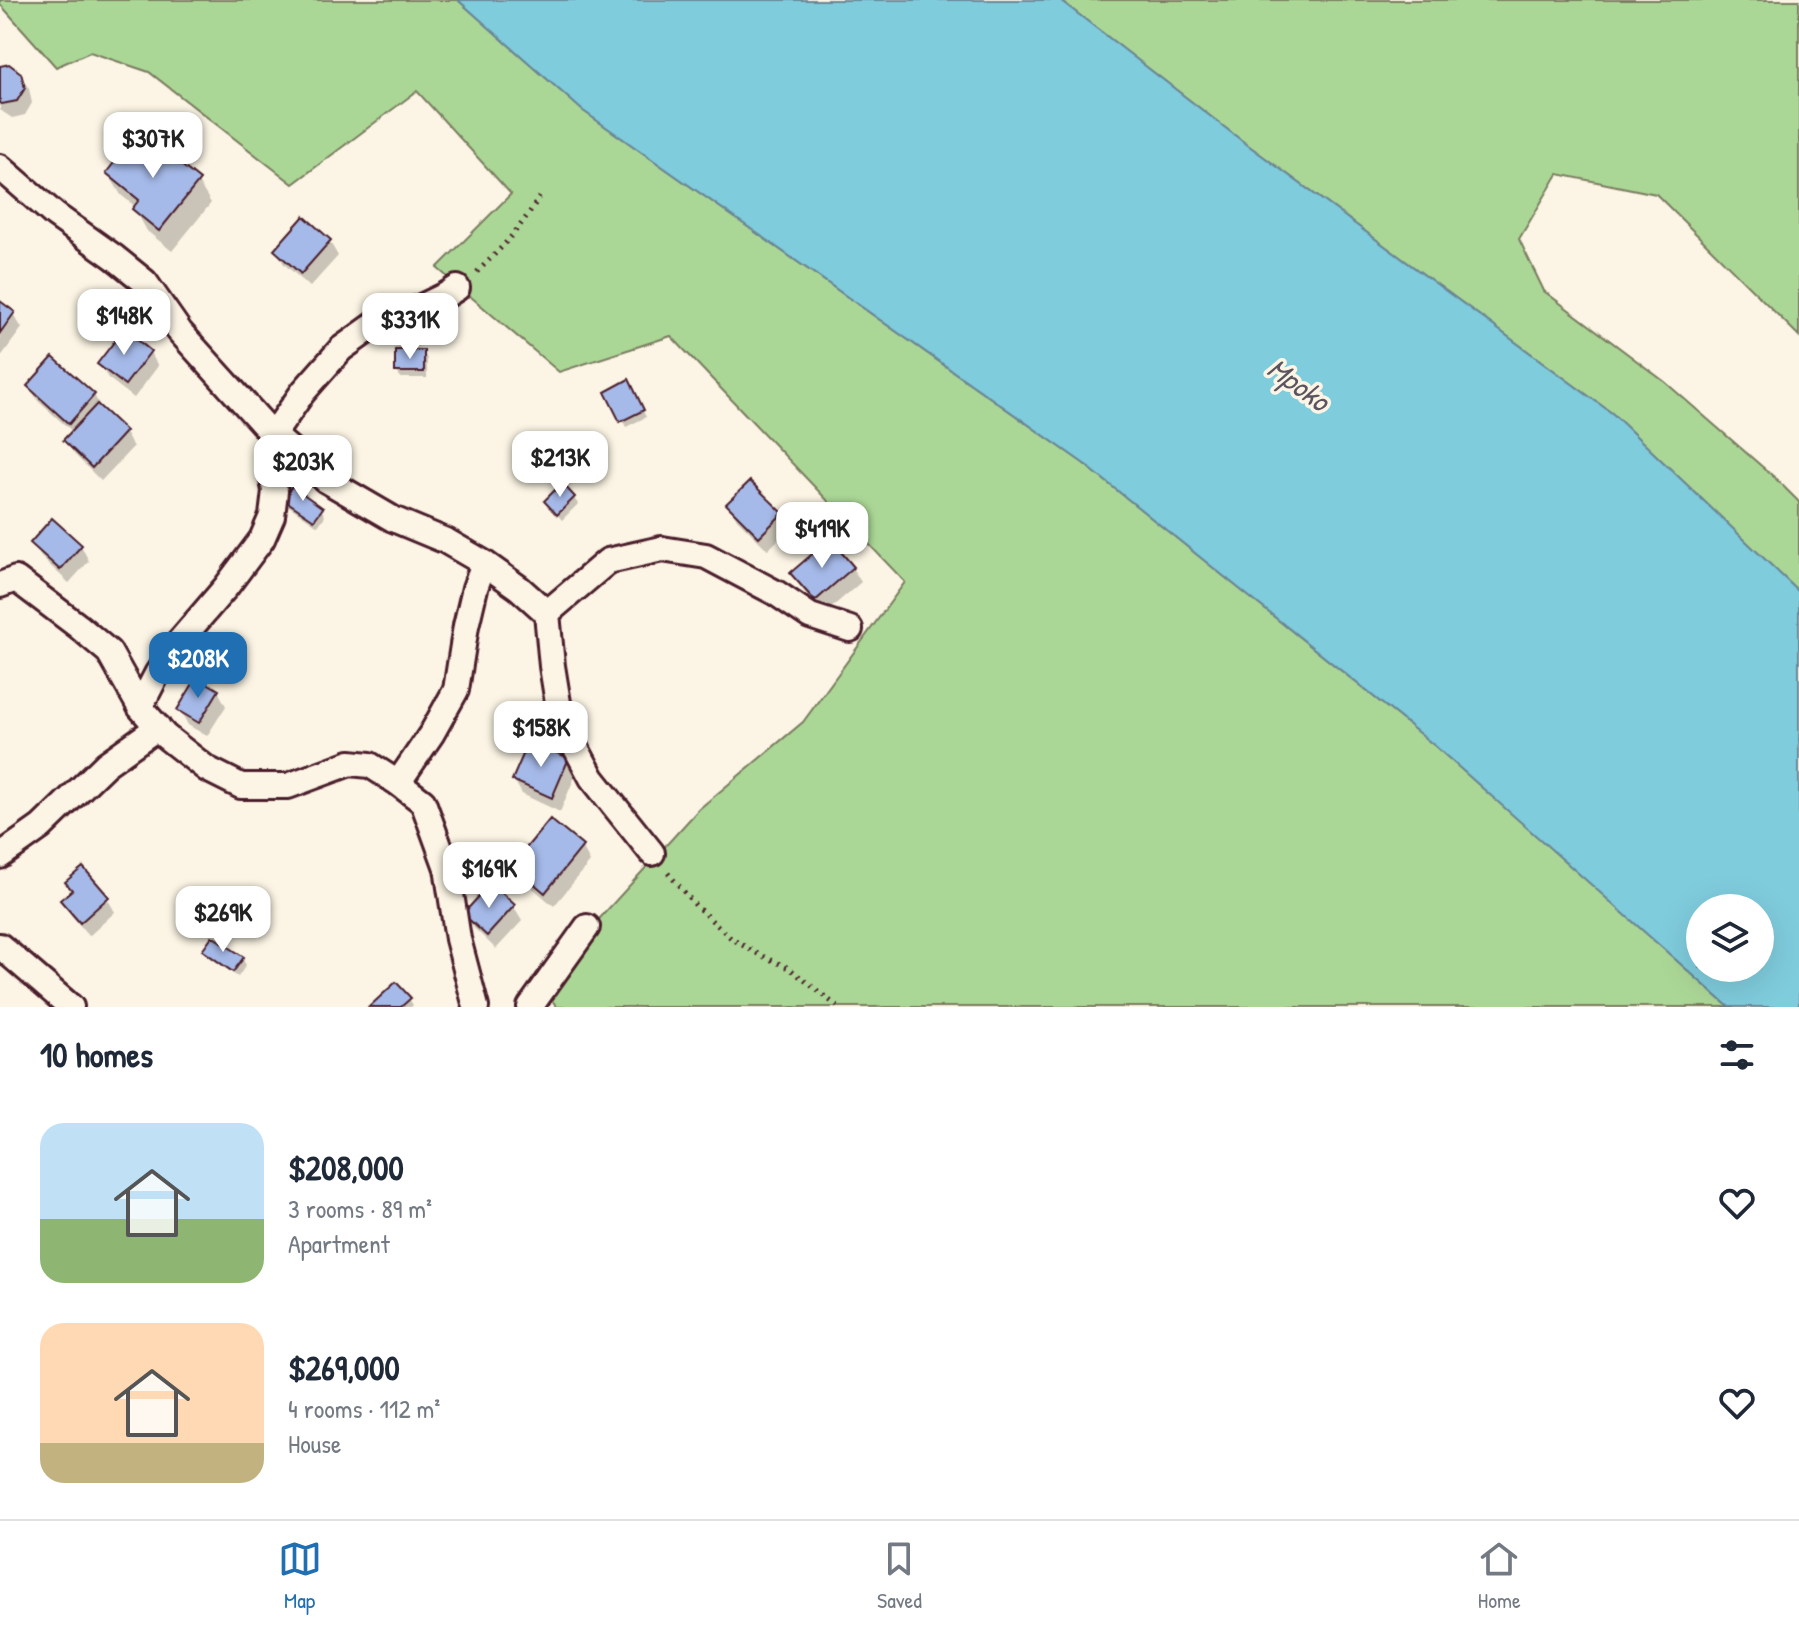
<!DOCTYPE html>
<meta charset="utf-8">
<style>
body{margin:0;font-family:"Patrick Hand",sans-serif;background:#f6f6f7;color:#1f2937;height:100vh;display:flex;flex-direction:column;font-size:30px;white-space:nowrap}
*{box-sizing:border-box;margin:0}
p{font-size:26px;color:#747a83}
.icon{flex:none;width:44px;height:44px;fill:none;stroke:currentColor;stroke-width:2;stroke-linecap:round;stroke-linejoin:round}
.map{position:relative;height:1007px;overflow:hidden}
.side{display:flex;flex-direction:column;background:#fff;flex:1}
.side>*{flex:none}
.buttons{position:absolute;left:1686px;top:894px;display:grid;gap:16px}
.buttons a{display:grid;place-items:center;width:88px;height:88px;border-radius:50%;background:#fff;box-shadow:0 8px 32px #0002;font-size:40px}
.price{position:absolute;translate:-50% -68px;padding:0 18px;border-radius:16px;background:#fff;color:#222;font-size:26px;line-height:52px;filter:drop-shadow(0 2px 4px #0008)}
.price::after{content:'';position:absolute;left:50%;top:48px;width:24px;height:18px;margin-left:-12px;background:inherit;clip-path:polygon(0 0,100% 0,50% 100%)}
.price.active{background:#1f6fb2;color:#fff}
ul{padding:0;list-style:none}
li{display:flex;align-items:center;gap:24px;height:200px;padding:0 40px}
li span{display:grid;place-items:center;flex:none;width:224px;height:160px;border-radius:24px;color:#555}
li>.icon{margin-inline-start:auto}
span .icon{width:96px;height:96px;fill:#fffc;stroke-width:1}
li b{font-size:34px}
h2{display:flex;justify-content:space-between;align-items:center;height:96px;padding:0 40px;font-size:34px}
.dock{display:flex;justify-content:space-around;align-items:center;height:112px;border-top:2px solid #e0e1e3;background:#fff;font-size:22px;color:#747a83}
.dock a{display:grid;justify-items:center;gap:4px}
.dock .active{color:#1f6fb2}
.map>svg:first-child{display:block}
.green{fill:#abd796;stroke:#7a7b60;stroke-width:2}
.water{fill:#7fccdd;stroke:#6a8796;stroke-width:2;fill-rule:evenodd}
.shadow{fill:#0003}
.building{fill:#a6bae9;stroke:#4a1f2b;stroke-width:2}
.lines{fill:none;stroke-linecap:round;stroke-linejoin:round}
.minor-casing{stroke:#4a1f2b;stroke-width:30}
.path{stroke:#4a1f2b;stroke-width:5;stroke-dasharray:2 6;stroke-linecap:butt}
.minor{stroke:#fcf5e5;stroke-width:24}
.labels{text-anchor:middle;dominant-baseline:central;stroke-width:7;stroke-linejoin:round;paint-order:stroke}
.water-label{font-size:30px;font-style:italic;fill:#5a5360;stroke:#fcf5e5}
</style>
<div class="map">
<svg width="1799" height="1007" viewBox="0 0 1799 1007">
<rect width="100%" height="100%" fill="#fcf5e5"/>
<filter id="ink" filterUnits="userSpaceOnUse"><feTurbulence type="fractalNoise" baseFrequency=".0125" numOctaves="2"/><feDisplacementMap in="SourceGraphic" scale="16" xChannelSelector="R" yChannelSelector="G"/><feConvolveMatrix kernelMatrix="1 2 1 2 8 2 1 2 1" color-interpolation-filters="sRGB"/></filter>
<g filter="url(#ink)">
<path class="green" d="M 0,0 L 458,0 L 582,110 L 1083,463 L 1435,746 L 1729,1007 L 557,1007 L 540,984 L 699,809 L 803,722 L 905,582 L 671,336 L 559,372 L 437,268 L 511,194 L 417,91 L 293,184 L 149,72 L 90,52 L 56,67 L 0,4 Z
M 1060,0 L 1799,0 L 1799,336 L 1656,194 L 1558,174 L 1519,239 L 1544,291 L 1665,382 L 1774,477 L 1799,502 L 1799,592 L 1613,414 L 1241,140 Z"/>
<path class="water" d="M 458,0 L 1060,0 L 1241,140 L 1613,414 L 1799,592 L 1799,1007 L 1729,1007 L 1435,746 L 1083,463 L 582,110 ZM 1700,908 L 1760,908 L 1760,968 L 1700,968 Z"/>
<path class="shadow" d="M 0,68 L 20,74 L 29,89 L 32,103 L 25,115 L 12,118 L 0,110 Z
M 108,173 L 198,182 L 211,203 L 172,251 L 147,231 L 135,209 L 136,207 L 121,195 Z
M 330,242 L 338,256 L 310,287 L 284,264 L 276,250 Z
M 0,304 L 13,314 L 22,328 L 0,358 Z
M 150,352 L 158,366 L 134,398 L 108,378 L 99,364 Z
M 423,352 L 427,359 L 427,378 L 401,378 L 397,372 Z
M 628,382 L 646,417 L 626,427 L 608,393 Z
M 29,386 L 94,395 L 102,410 L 125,433 L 133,447 L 101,481 L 74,454 L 65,440 L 73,432 L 38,401 Z
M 574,498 L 578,504 L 562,520 L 546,502 Z
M 285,499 L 321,509 L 325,516 L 318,526 L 289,506 Z
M 729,505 L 781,515 L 789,529 L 768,550 L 737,519 Z
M 53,521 L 81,546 L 89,561 L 69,583 L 41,557 L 33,543 Z
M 852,568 L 861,582 L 824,614 L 801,588 L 793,573 Z
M 218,691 L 226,706 L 207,736 L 188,725 L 180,710 Z
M 568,760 L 576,774 L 560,812 L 522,794 L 514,780 Z
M 582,847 L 590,862 L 554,906 L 523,880 L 515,865 Z
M 107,898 L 115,912 L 89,936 L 71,915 L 63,901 Z
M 513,906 L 522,921 L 496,949 L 474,928 L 465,914 Z
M 205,950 L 242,958 L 246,965 L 238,977 L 209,957 Z
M 409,999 L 413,1005 L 411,1007 L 372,1007 Z"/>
<path class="building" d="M 9,64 L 21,73 L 25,88 L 17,101 L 2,104 L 0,103 L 0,66 Z
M 139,131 L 200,180 L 159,231 L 132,209 L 139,200 L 106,173 Z
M 304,216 L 331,240 L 301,274 L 274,250 Z
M 0,301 L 15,312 L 0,333 Z
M 124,329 L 151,351 L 125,385 L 97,364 Z
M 395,350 L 424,350 L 424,372 L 395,372 Z
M 53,357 L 95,394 L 69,424 L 27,386 Z
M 629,379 L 644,410 L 620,422 L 605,392 Z
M 97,404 L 126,431 L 92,468 L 63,440 Z
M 750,481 L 783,513 L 759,537 L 726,504 Z
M 562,483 L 575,497 L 557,515 L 544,501 Z
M 292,486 L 323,508 L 314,520 L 283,499 Z
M 52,518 L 82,545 L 60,570 L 30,543 Z
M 830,539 L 854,567 L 815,601 L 790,573 Z
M 197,677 L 219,690 L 199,723 L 177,710 Z
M 529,741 L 569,758 L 552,798 L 512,780 Z
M 550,819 L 583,846 L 545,893 L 512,865 Z
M 83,867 L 109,897 L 80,923 L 60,900 L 72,890 L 65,882 Z
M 491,883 L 515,905 L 487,936 L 463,914 Z
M 212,936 L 244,957 L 233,972 L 202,950 Z
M 396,982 L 411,998 L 401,1007 L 369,1007 Z"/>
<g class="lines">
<defs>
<path id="minor" d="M 0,167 L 55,215 L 114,257 L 145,282 L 180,332 L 273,435 L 326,480 L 393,519 L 446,541 L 484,563 L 519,588 L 547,613 L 552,666 L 558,703 L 576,748 L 592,778 L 652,853
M 0,585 L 16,579 L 78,626 L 109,652 L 140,707 L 165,736 L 207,769 L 241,786 L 288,786 L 350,763 L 370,765 L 398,783 L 423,802 L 447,868 L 458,939 L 476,1007
M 547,613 L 608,561 L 662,549 L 706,556 L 776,593 L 810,616 L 850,629
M 140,707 L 157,674 L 177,644 L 226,587 L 262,539 L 272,516 L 275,491 L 269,457 L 273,435 L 303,392 L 341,349 L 376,324 L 413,311 L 446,295 L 457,288
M 398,783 L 432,733 L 456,690 L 466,626 L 475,588 L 484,563
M 0,856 L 41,827 L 106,764 L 158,727
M 0,946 L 71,1007
M 530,1007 L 587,927"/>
</defs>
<use href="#minor" class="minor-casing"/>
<path class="path" d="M 477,272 C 504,246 524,224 542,192
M 668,873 L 696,906 L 732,939 L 756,953 L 789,968 L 838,1007"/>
<use href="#minor" class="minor"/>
</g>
</g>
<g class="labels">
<g class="water-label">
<text transform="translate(1299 384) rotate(36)">Mpoko</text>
</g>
</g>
</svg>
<div class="buttons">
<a><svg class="icon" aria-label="layers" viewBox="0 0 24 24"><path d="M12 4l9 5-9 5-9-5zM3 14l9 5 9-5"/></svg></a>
</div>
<b class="price" style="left:153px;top:180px">$307K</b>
<b class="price" style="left:124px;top:357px">$148K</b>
<b class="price" style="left:410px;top:361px">$331K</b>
<b class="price" style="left:560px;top:499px">$213K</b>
<b class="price" style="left:303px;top:503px">$203K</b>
<b class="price" style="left:822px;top:570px">$419K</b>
<b class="price active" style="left:198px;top:700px">$208K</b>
<b class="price" style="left:541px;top:769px">$158K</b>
<b class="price" style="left:489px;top:910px">$169K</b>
<b class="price" style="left:223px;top:954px">$269K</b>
</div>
<section class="side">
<h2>10 homes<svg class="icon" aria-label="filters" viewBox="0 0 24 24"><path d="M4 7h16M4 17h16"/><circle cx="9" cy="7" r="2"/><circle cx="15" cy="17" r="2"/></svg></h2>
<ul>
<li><span style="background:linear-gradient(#bfe0f5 60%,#8fb573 0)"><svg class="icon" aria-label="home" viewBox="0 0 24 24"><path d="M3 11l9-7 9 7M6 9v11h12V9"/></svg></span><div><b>$208,000</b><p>3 rooms · 89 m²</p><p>Apartment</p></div><svg class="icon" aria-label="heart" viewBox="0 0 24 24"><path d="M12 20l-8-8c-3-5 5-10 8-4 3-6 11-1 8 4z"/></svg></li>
<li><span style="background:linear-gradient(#ffd9b3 75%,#c2b280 0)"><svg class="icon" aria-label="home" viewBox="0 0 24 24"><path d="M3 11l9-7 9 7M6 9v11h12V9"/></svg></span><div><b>$269,000</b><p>4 rooms · 112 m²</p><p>House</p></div><svg class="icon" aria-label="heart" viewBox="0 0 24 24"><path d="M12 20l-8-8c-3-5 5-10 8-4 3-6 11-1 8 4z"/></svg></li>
</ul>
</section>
<nav class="dock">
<a class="active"><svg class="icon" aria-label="map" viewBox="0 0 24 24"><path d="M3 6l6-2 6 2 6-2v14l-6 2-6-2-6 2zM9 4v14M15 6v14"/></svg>Map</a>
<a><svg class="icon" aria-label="saved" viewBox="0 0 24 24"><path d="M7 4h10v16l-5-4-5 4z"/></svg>Saved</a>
<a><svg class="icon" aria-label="home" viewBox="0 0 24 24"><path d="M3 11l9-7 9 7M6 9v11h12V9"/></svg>Home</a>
</nav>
